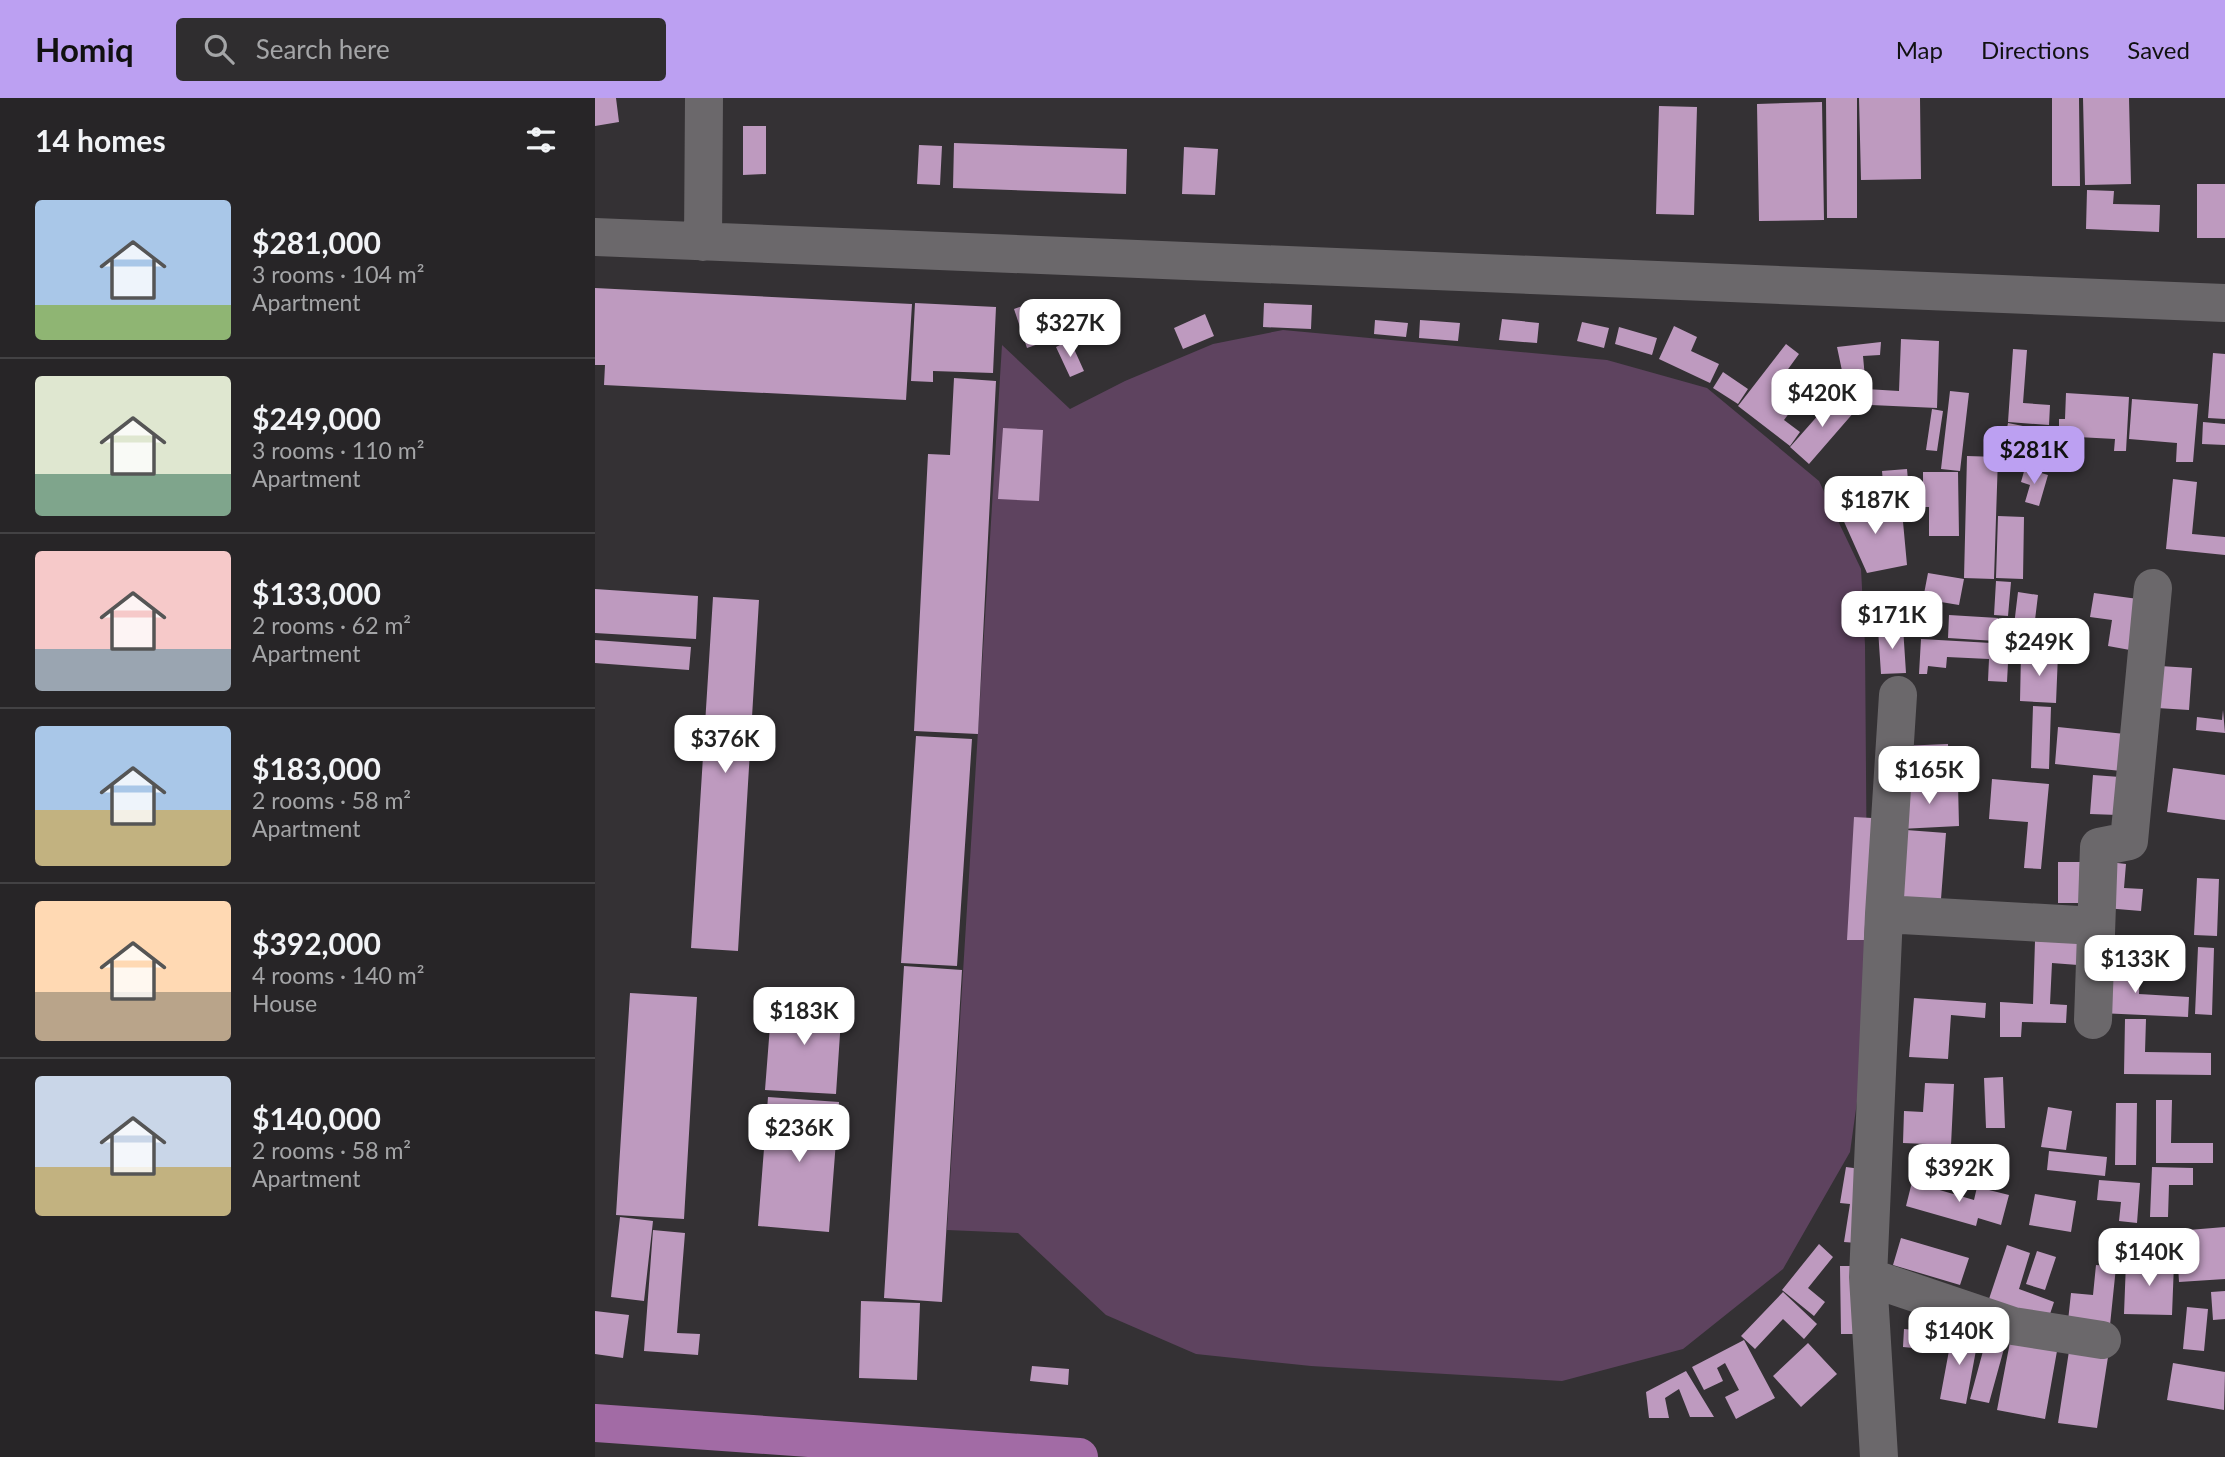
<!DOCTYPE html>
<meta charset="utf-8">
<style>
body{margin:0;font-family:Lato,sans-serif;background:#2f2d2f;color:#f1f3f6;height:100vh;display:flex;flex-direction:column;font-size:26px;white-space:nowrap}
*{box-sizing:border-box;margin:0}
p{font-size:23px;color:#a4a5a7}
.icon{flex:none;width:38px;height:38px;fill:none;stroke:currentColor;stroke-width:2;stroke-linecap:round;stroke-linejoin:round}
.map{position:relative;flex:1;overflow:hidden}
.details{display:flex;flex-direction:column;background:#272527;width:595px}
.details>*{flex:none}
.price{position:absolute;translate:-50% -60px;padding:0 16px;border-radius:14px;background:#fff;color:#222;font-size:23px;line-height:46px;filter:drop-shadow(0 2px 4px #0008)}
.price::after{content:'';position:absolute;left:50%;top:42px;width:21px;height:16px;margin-left:-10px;background:inherit;clip-path:polygon(0 0,100% 0,50% 100%)}
.price.current{background:#bca0f2;color:#111}
ul{padding:0;list-style:none}
li{display:flex;align-items:center;gap:21px;height:175px;padding:0 35px}
li+li{border-top:2px solid #434244}
li span{display:grid;place-items:center;flex:none;width:196px;height:140px;border-radius:7px;color:#555}
li>.icon{margin-inline-start:auto}
span .icon{width:84px;height:84px;fill:#fffc;stroke-width:1}
li b{font-size:30px}
h2{display:flex;justify-content:space-between;align-items:center;height:84px;padding:0 35px;font-size:30px}
header{display:flex;align-items:center;gap:42px;box-sizing:border-box;height:98px;padding:0 35px;background:#bca0f2;color:#111}
header strong{font-size:33px}
nav{display:flex;gap:38px;margin-inline-start:auto;font-size:24px}
.search{width:490px;height:63px;background:#2f2d2f;display:flex;align-items:center;gap:18px;box-sizing:border-box;padding:0 24px;border-radius:7px;color:#a4a5a7;font-size:26px}
main{display:flex;flex:1;min-height:0}
.map>svg:first-child{display:block}
.green{fill:#5e435f}
.building{fill:#be9abf}
.lines{fill:none;stroke-linecap:round;stroke-linejoin:round}
.minor{stroke:#6b686b;stroke-width:38}
.major{stroke:#a26ba5;stroke-width:38}
</style>
<header>
<strong>Homiq</strong>
<div class="search"><svg class="icon" aria-label="search" viewBox="0 0 24 24"><circle cx="10" cy="10" r="6"/><path d="M15 15l6 6"/></svg>Search here</div>
<nav><a>Map</a><a>Directions</a><a>Saved</a></nav>
</header>
<main>
<section class="details">
<h2>14 homes<svg class="icon" aria-label="filters" viewBox="0 0 24 24"><path d="M4 7h16M4 17h16"/><circle cx="9" cy="7" r="2"/><circle cx="15" cy="17" r="2"/></svg></h2>
<ul>
<li><span style="background:linear-gradient(#a9c7e8 75%,#8fb573 0)"><svg class="icon" aria-label="home" viewBox="0 0 24 24"><path d="M3 11l9-7 9 7M6 9v11h12V9"/></svg></span><div><b>$281,000</b><p>3 rooms · 104 m²</p><p>Apartment</p></div></li>
<li><span style="background:linear-gradient(#dfe7d0 70%,#7fa58c 0)"><svg class="icon" aria-label="home" viewBox="0 0 24 24"><path d="M3 11l9-7 9 7M6 9v11h12V9"/></svg></span><div><b>$249,000</b><p>3 rooms · 110 m²</p><p>Apartment</p></div></li>
<li><span style="background:linear-gradient(#f6c9c9 70%,#9aa5b1 0)"><svg class="icon" aria-label="home" viewBox="0 0 24 24"><path d="M3 11l9-7 9 7M6 9v11h12V9"/></svg></span><div><b>$133,000</b><p>2 rooms · 62 m²</p><p>Apartment</p></div></li>
<li><span style="background:linear-gradient(#a9c7e8 60%,#c2b280 0)"><svg class="icon" aria-label="home" viewBox="0 0 24 24"><path d="M3 11l9-7 9 7M6 9v11h12V9"/></svg></span><div><b>$183,000</b><p>2 rooms · 58 m²</p><p>Apartment</p></div></li>
<li><span style="background:linear-gradient(#ffd9b3 65%,#b9a48a 0)"><svg class="icon" aria-label="home" viewBox="0 0 24 24"><path d="M3 11l9-7 9 7M6 9v11h12V9"/></svg></span><div><b>$392,000</b><p>4 rooms · 140 m²</p><p>House</p></div></li>
<li><span style="background:linear-gradient(#c9d6e8 65%,#c2b280 0)"><svg class="icon" aria-label="home" viewBox="0 0 24 24"><path d="M3 11l9-7 9 7M6 9v11h12V9"/></svg></span><div><b>$140,000</b><p>2 rooms · 58 m²</p><p>Apartment</p></div></li>
</ul>
</section>
<div class="map">
<svg width="1630" height="1359" viewBox="0 0 1630 1359">
<rect width="100%" height="100%" fill="#343134"/>
<path class="green" d="M 688,232 L 1012,262 L 1112,290 L 1224,383 L 1266,471 L 1270,547 L 1273,925 L 1255,1054 L 1188,1171 L 1088,1251 L 967,1283 L 716,1268 L 601,1256 L 511,1217 L 423,1135 L 352,1132 L 407,247 L 475,311 L 530,283 L 618,246 Z"/>
<path class="building" d="M 0,0 L 21,0 L 24,24 L 0,28 Z
M 1231,0 L 1262,0 L 1262,120 L 1232,120 Z
M 1264,0 L 1325,0 L 1326,81 L 1266,82 Z
M 1457,0 L 1484,0 L 1485,88 L 1457,88 Z
M 1488,0 L 1534,0 L 1536,86 L 1490,87 Z
M 1227,4 L 1229,122 L 1164,123 L 1162,6 Z
M 1064,8 L 1102,9 L 1099,117 L 1061,116 Z
M 148,28 L 171,28 L 171,76 L 148,77 Z
M 359,45 L 532,51 L 531,96 L 358,90 Z
M 324,47 L 347,48 L 345,87 L 322,86 Z
M 589,49 L 623,51 L 620,97 L 587,96 Z
M 1602,86 L 1630,86 L 1630,140 L 1602,140 Z
M 1492,92 L 1519,93 L 1518,106 L 1565,107 L 1564,134 L 1491,131 Z
M 0,190 L 317,206 L 311,302 L 9,287 L 10,267 L 0,267 Z
M 320,205 L 401,209 L 398,275 L 338,273 L 338,284 L 316,283 Z
M 436,205 L 449,244 L 432,250 L 419,211 Z
M 669,205 L 717,207 L 716,231 L 668,229 Z
M 610,216 L 619,238 L 588,251 L 579,230 Z
M 907,221 L 944,225 L 942,245 L 904,242 Z
M 780,222 L 813,225 L 811,239 L 779,236 Z
M 825,222 L 865,225 L 863,243 L 824,240 Z
M 987,224 L 1014,230 L 1009,250 L 982,243 Z
M 1079,228 L 1102,239 L 1096,253 L 1124,266 L 1115,285 L 1064,261 Z
M 1024,229 L 1062,240 L 1057,257 L 1020,246 Z
M 1306,241 L 1344,243 L 1342,310 L 1254,306 L 1242,249 L 1286,244 L 1285,257 L 1268,258 L 1271,291 L 1304,293 Z
M 475,242 L 489,273 L 475,279 L 461,249 Z
M 1191,246 L 1204,256 L 1180,289 L 1201,306 L 1189,322 L 1205,334 L 1195,348 L 1143,308 Z
M 1418,251 L 1432,252 L 1428,305 L 1455,307 L 1454,327 L 1413,324 Z
M 1618,255 L 1630,256 L 1630,321 L 1613,320 Z
M 1128,274 L 1153,291 L 1143,306 L 1118,290 Z
M 359,280 L 401,283 L 383,636 L 319,633 L 333,356 L 355,357 Z
M 1355,293 L 1374,295 L 1365,373 L 1346,371 Z
M 1471,295 L 1534,299 L 1531,353 L 1519,353 L 1520,341 L 1464,338 L 1464,321 L 1470,321 Z
M 1241,297 L 1260,313 L 1214,366 L 1195,349 Z
M 1537,301 L 1603,306 L 1598,364 L 1581,364 L 1582,345 L 1534,341 Z
M 1337,311 L 1348,313 L 1342,353 L 1331,352 Z
M 1608,324 L 1630,326 L 1630,347 L 1607,346 Z
M 1413,325 L 1457,334 L 1450,364 L 1432,360 L 1435,340 L 1411,335 Z
M 408,330 L 448,332 L 444,403 L 403,401 Z
M 1372,358 L 1403,359 L 1399,481 L 1369,480 Z
M 1430,370 L 1453,377 L 1444,408 L 1430,404 L 1435,387 L 1426,384 Z
M 1312,371 L 1315,405 L 1290,407 L 1287,373 Z
M 1328,374 L 1363,374 L 1364,438 L 1334,438 L 1334,409 L 1328,409 Z
M 1578,381 L 1602,384 L 1597,436 L 1630,439 L 1630,457 L 1571,451 Z
M 1258,396 L 1274,418 L 1307,413 L 1312,467 L 1272,475 L 1242,408 Z
M 1403,418 L 1429,419 L 1428,481 L 1401,480 Z
M 1333,475 L 1369,481 L 1364,507 L 1328,501 Z
M 1401,483 L 1416,484 L 1413,518 L 1399,517 Z
M 0,491 L 103,498 L 101,541 L 0,535 Z
M 1423,494 L 1443,497 L 1437,547 L 1417,544 Z
M 1499,495 L 1543,501 L 1535,552 L 1513,548 L 1517,522 L 1495,519 Z
M 118,499 L 164,502 L 143,853 L 96,850 Z
M 1354,517 L 1403,520 L 1401,543 L 1353,540 Z
M 1308,529 L 1311,575 L 1286,576 L 1283,531 Z
M 1326,541 L 1414,546 L 1412,584 L 1393,583 L 1394,561 L 1352,559 L 1351,570 L 1333,568 L 1332,576 L 1324,576 Z
M 0,542 L 96,549 L 94,572 L 0,565 Z
M 1426,556 L 1463,556 L 1461,605 L 1425,603 Z
M 1565,568 L 1597,570 L 1594,612 L 1562,610 Z
M 1438,608 L 1456,609 L 1454,671 L 1436,670 Z
M 1628,612 L 1630,635 L 1601,632 L 1602,619 L 1627,622 Z
M 1463,629 L 1530,636 L 1526,673 L 1460,666 Z
M 321,638 L 377,641 L 362,868 L 306,865 Z
M 1353,646 L 1354,684 L 1322,685 L 1322,661 L 1307,661 L 1306,648 Z
M 1578,670 L 1630,677 L 1630,722 L 1572,714 Z
M 1498,677 L 1525,679 L 1523,717 L 1495,716 Z
M 1397,681 L 1454,686 L 1446,771 L 1429,770 L 1433,724 L 1394,721 Z
M 1363,686 L 1364,728 L 1305,731 L 1304,689 Z
M 1259,719 L 1277,720 L 1269,842 L 1252,842 Z
M 1298,731 L 1351,735 L 1346,801 L 1293,798 Z
M 1463,764 L 1485,764 L 1484,805 L 1463,805 Z
M 1514,764 L 1531,766 L 1529,790 L 1548,791 L 1546,813 L 1510,810 Z
M 1602,780 L 1624,781 L 1622,838 L 1599,837 Z
M 1440,843 L 1484,845 L 1483,867 L 1457,865 L 1455,906 L 1472,907 L 1471,925 L 1427,924 L 1426,939 L 1405,939 L 1405,904 L 1438,906 Z
M 1603,849 L 1619,850 L 1617,917 L 1600,916 Z
M 1506,865 L 1545,867 L 1544,896 L 1594,899 L 1593,919 L 1504,915 Z
M 309,868 L 367,872 L 347,1204 L 289,1200 Z
M 35,895 L 102,899 L 89,1121 L 21,1117 Z
M 1319,900 L 1391,905 L 1390,920 L 1356,917 L 1353,961 L 1314,959 Z
M 177,902 L 247,906 L 241,996 L 170,992 Z
M 1530,921 L 1551,921 L 1550,954 L 1616,955 L 1616,977 L 1529,976 Z
M 1408,979 L 1410,1030 L 1391,1030 L 1389,980 Z
M 1330,985 L 1359,986 L 1356,1047 L 1308,1045 L 1309,1013 L 1328,1014 Z
M 173,999 L 244,1004 L 234,1134 L 163,1128 Z
M 1561,1002 L 1577,1002 L 1576,1045 L 1618,1045 L 1618,1065 L 1561,1065 Z
M 1521,1005 L 1542,1005 L 1541,1067 L 1520,1067 Z
M 1453,1009 L 1477,1013 L 1471,1052 L 1446,1049 Z
M 1454,1053 L 1512,1059 L 1510,1078 L 1452,1072 Z
M 1251,1069 L 1273,1072 L 1262,1145 L 1249,1144 L 1255,1106 L 1245,1105 Z
M 1557,1069 L 1598,1070 L 1598,1087 L 1574,1087 L 1573,1119 L 1555,1119 Z
M 1504,1082 L 1545,1085 L 1542,1125 L 1524,1123 L 1526,1104 L 1502,1102 Z
M 1317,1084 L 1379,1102 L 1382,1089 L 1414,1097 L 1406,1127 L 1383,1120 L 1381,1128 L 1311,1108 Z
M 1440,1096 L 1481,1103 L 1476,1134 L 1434,1127 Z
M 25,1119 L 58,1123 L 49,1203 L 16,1199 Z
M 1630,1129 L 1630,1181 L 1584,1184 L 1581,1133 Z
M 58,1132 L 90,1135 L 82,1235 L 105,1236 L 103,1257 L 49,1253 Z
M 1306,1140 L 1374,1160 L 1365,1187 L 1298,1167 Z
M 1224,1146 L 1238,1159 L 1213,1190 L 1230,1204 L 1219,1218 L 1187,1192 Z
M 1412,1147 L 1435,1155 L 1424,1191 L 1459,1204 L 1453,1222 L 1394,1201 Z
M 1442,1153 L 1461,1159 L 1450,1192 L 1431,1186 Z
M 1531,1164 L 1579,1165 L 1577,1217 L 1529,1216 Z
M 1501,1167 L 1521,1169 L 1515,1227 L 1473,1223 L 1476,1195 L 1498,1197 Z
M 1245,1168 L 1265,1168 L 1265,1236 L 1246,1236 Z
M 1630,1193 L 1630,1221 L 1618,1222 L 1616,1194 Z
M 1188,1194 L 1222,1226 L 1209,1241 L 1188,1221 L 1160,1251 L 1146,1238 Z
M 266,1203 L 325,1205 L 322,1282 L 264,1280 Z
M 1592,1209 L 1613,1211 L 1609,1253 L 1588,1251 Z
M 0,1213 L 34,1217 L 28,1260 L 0,1256 Z
M 1309,1231 L 1351,1235 L 1349,1253 L 1308,1249 Z
M 1358,1231 L 1384,1236 L 1371,1306 L 1345,1301 Z
M 1149,1242 L 1180,1300 L 1141,1321 L 1130,1299 L 1144,1292 L 1130,1265 L 1122,1270 L 1128,1283 L 1109,1292 L 1097,1269 Z
M 1391,1242 L 1410,1247 L 1394,1305 L 1375,1301 Z
M 1415,1244 L 1462,1253 L 1450,1321 L 1402,1312 Z
M 1213,1245 L 1242,1276 L 1206,1309 L 1178,1278 Z
M 1474,1253 L 1513,1259 L 1502,1330 L 1463,1325 Z
M 1578,1265 L 1630,1274 L 1629,1312 L 1572,1302 Z
M 437,1268 L 474,1271 L 473,1287 L 435,1283 Z
M 1091,1273 L 1119,1319 L 1095,1319 L 1084,1291 L 1070,1300 L 1074,1320 L 1054,1320 L 1051,1294 Z"/>
<g class="lines">
<path class="minor" d="M 0,139 L 1630,205
M 108,144 L 109,0
M 1289,816 L 1501,828
M 1498,922 L 1504,749 L 1534,743 L 1558,490
M 1273,1179 L 1418,1228 L 1507,1242
M 1284,1359 L 1273,1179 L 1289,816 L 1303,597"/>
<path class="major" d="M 0,1325 L 484,1359"/>
</g>
</svg>
<b class="price" style="left:475px;top:261px">$327K</b>
<b class="price" style="left:1227px;top:331px">$420K</b>
<b class="price current" style="left:1439px;top:388px">$281K</b>
<b class="price" style="left:1280px;top:438px">$187K</b>
<b class="price" style="left:1297px;top:553px">$171K</b>
<b class="price" style="left:1444px;top:580px">$249K</b>
<b class="price" style="left:130px;top:677px">$376K</b>
<b class="price" style="left:1334px;top:708px">$165K</b>
<b class="price" style="left:1540px;top:897px">$133K</b>
<b class="price" style="left:209px;top:949px">$183K</b>
<b class="price" style="left:204px;top:1066px">$236K</b>
<b class="price" style="left:1364px;top:1106px">$392K</b>
<b class="price" style="left:1554px;top:1190px">$140K</b>
<b class="price" style="left:1364px;top:1269px">$140K</b>
</div>
</main>
